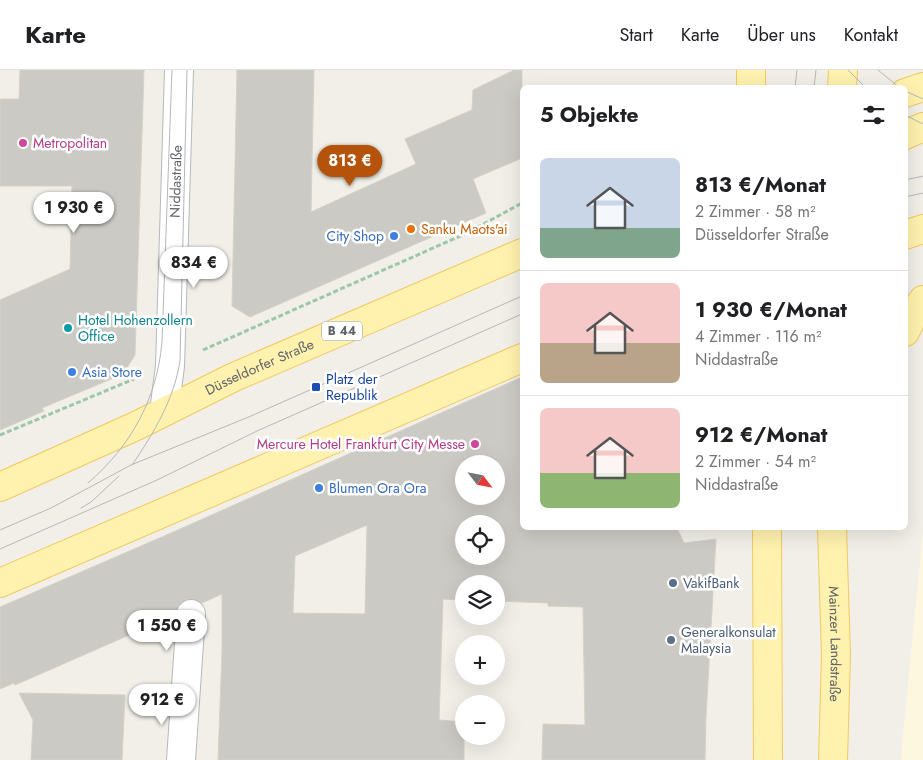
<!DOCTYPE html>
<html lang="de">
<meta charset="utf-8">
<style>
body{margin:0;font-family:Jost,sans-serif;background:#f2f2f2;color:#202124;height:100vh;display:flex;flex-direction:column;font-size:19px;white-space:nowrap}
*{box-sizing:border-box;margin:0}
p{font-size:16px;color:#757577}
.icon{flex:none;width:28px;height:28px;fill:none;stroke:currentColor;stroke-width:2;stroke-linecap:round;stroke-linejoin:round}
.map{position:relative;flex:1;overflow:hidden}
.side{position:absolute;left:520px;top:15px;width:388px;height:445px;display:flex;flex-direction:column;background:#fff;border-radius:8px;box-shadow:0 5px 20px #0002}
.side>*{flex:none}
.needle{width:32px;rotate:122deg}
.controls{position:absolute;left:455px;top:385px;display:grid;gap:10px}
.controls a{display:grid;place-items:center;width:50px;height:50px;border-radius:50%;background:#fff;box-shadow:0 5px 20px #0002;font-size:25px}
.price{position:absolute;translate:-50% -42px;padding:0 11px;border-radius:18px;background:#fff;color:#222;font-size:16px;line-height:32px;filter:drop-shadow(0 1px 2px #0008)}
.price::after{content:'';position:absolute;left:50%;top:30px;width:15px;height:11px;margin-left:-8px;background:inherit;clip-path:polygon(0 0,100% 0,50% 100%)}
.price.selected{background:#b45309;color:#fff}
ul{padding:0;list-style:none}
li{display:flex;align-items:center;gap:15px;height:125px;padding:0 20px}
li+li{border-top:1px solid #e0e0e0}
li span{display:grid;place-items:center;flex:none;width:140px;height:100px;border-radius:8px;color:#555}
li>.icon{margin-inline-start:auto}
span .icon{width:60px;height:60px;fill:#fffc;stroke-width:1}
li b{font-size:21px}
h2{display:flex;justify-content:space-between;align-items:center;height:60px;padding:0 20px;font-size:21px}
header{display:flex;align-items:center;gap:30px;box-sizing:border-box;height:70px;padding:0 25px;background:#fff;border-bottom:1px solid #e0e0e0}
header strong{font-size:24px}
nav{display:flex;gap:28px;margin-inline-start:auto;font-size:18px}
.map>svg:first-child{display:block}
.commercial{fill:#fef7e0}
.building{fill:#cccac5;stroke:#d6d1c6;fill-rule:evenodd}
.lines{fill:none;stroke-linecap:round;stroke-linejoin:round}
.minor-casing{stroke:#b5b8bc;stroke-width:30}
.major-casing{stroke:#f2c960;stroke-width:30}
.path{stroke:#9cc7a9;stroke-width:3;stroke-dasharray:5 2.5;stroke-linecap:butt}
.minor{stroke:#fff;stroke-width:28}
.major{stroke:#fff2af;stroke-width:28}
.tram{stroke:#b6b7b8;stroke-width:1}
.hotel-dot{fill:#d1479c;stroke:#fff;stroke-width:2}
.food-dot{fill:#e8710a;stroke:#fff;stroke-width:2}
.shop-dot{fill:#3f7fe0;stroke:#fff;stroke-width:2}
.culture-dot{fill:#0f9aa8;stroke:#fff;stroke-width:2}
.transit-dot{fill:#1a4fb4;stroke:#fff;stroke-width:2}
.service-dot{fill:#5c6f8a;stroke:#fff;stroke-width:2}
.labels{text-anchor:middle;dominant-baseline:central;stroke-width:5;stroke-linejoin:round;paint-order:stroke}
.shield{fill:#fff;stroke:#8f9295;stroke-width:1}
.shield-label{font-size:12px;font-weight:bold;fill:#5f6368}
.hotel-label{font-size:14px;fill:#b23c85;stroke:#fff;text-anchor:start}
.street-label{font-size:14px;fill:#5f6368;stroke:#fff}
.food-label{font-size:14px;fill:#c56008;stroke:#fff;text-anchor:start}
.shop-label{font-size:14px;fill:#366cbe;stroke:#fff;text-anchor:start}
.culture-label{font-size:14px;fill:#0d838f;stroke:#fff;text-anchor:start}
.transit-label{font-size:14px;fill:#164399;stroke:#fff;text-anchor:start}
.service-label{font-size:14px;fill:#4e5e75;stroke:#fff;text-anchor:start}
</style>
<header>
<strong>Karte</strong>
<nav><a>Start</a><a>Karte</a><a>Über uns</a><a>Kontakt</a></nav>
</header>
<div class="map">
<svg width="923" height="690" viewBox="0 0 923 690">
<rect width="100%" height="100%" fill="#f1efe8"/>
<path class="commercial" d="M 923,461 L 923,690 L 901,690 L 903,666 Z"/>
<path class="building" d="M 20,0 L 144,0 L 135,285 L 123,304 L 42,338 L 44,341 L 0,360 L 0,230 L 70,199 L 72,116 L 0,116 L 0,29 L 19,29 Z
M 237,0 L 314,0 L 311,142 L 416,94 L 405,69 L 472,40 L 473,20 L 514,0 L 522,0 L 522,88 L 473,109 L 486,143 L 250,247 L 232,236 Z
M 522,307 L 522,458 L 677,458 L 684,473 L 716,469 L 706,647 L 705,690 L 542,690 L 543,654 L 585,655 L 583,537 L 548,536 L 548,533 L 496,531 L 496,514 L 464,514 L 464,530 L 443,529 L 439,650 L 464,652 L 464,690 L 218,690 L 222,581 L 222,524 L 202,533 L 193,529 L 185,530 L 178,536 L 175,545 L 15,615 L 14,613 L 0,619 L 0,537 L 171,463 ZM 464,394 L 496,394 L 496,426 L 464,426 ZM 464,454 L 496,454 L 496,486 L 464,486 ZM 367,455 L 365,544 L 293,543 L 295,486 Z
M 19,623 L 125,625 L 122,690 L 31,690 L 33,650 Z"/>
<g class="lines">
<defs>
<g id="minor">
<path id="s1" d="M 164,342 L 170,296 L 179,0"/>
<path d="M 181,690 L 191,544"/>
</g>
<g id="major">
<path d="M 751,18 L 751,0"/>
<path d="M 842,18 L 843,0"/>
<path d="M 905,23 L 923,17"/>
<path d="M 905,65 L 923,57"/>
<path d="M 905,165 L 923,159"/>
<path d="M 905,262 L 915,242 L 923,230"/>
<path id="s2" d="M 0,417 L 136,356 L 234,307 L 522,183"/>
<path d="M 767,458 L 768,690"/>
<path id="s3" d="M 832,458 L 836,585 L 833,690"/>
<path d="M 0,513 L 522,288"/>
</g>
</defs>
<use href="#minor" class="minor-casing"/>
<use href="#major" class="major-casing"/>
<path class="path" d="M 203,280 L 467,163 L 522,133
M 0,365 L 134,309"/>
<use href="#minor" class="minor"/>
<use href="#major" class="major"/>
<path class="tram" d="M 848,0 L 866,18
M 878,0 L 900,18
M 795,18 L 797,0
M 814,18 L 816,0
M 905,21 L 923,29
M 905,45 L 923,54
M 905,110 L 923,106
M 905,127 L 923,123
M 132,395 C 154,363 174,329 180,291 L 187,0
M 88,413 C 131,376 157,329 162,272 L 172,0
M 81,438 L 91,432 L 119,406
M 0,460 L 51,438 L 131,395 L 251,346 L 522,226
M 0,479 L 157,410 L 257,361 L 522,244"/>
</g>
<g class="hotel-dot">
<circle cx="23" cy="73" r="5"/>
<circle cx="475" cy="374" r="5"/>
</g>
<circle class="food-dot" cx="411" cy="159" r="5"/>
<g class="shop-dot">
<circle cx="394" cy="166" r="5"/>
<circle cx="72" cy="302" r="5"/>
<circle cx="319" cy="418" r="5"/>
</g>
<circle class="culture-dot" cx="68" cy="258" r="5"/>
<rect class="transit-dot" x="311" y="312" width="10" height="10" rx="2.5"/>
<g class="service-dot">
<circle cx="673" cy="513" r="5"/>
<circle cx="671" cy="570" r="5"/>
</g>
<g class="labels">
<rect class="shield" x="322" y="251.5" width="40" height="19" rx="4"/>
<g class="shield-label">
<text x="342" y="261">B 44</text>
</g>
<g class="hotel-label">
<text x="33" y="73">Metropolitan</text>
<text x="465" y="374" text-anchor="end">Mercure Hotel Frankfurt City Messe</text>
</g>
<g class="street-label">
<text stroke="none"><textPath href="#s1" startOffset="231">Niddastraße</textPath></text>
<text stroke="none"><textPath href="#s2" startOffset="286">Düsseldorfer Straße</textPath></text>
<text stroke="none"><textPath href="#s3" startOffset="116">Mainzer Landstraße</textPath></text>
</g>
<g class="food-label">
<text x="421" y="159">Sanku Maots'ai</text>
</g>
<g class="shop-label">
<text x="384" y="166" text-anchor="end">City Shop</text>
<text x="82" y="302">Asia Store</text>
<text x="329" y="418">Blumen Ora Ora</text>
</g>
<g class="culture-label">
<text x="78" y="250">Hotel Hohenzollern<tspan x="78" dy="16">Office</tspan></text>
</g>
<g class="transit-label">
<text x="326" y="309">Platz der<tspan x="326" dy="16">Republik</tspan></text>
</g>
<g class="service-label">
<text x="683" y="513">VakifBank</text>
<text x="681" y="562">Generalkonsulat<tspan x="681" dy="16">Malaysia</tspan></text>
</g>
</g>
</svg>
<div class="controls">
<a><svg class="needle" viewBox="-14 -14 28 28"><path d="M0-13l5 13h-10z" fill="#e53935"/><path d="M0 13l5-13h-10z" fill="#757577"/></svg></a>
<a><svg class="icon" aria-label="locate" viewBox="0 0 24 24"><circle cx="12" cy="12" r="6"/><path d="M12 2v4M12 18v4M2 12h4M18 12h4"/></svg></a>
<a><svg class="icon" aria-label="layers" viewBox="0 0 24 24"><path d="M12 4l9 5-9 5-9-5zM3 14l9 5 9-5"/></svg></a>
<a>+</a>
<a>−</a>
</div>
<b class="price selected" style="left:350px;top:117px">813 €</b>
<b class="price" style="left:74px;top:164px">1 930 €</b>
<b class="price" style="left:194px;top:219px">834 €</b>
<b class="price" style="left:167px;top:582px">1 550 €</b>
<b class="price" style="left:162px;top:656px">912 €</b>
<section class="side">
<h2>5 Objekte<svg class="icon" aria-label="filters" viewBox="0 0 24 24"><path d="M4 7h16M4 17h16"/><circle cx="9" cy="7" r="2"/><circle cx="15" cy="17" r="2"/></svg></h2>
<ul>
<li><span style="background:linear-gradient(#c9d6e8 70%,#7fa58c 0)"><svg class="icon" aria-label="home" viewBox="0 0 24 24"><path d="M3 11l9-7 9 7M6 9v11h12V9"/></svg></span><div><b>813 €/Monat</b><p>2 Zimmer · 58 m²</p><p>Düsseldorfer Straße</p></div></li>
<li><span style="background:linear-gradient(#f6c9c9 60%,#b9a48a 0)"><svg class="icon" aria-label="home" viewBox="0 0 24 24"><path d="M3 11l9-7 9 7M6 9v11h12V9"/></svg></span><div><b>1 930 €/Monat</b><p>4 Zimmer · 116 m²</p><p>Niddastraße</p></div></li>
<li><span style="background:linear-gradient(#f6c9c9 65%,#8fb573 0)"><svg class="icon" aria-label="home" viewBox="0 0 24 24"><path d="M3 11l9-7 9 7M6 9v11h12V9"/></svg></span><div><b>912 €/Monat</b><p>2 Zimmer · 54 m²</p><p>Niddastraße</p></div></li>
</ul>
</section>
</div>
